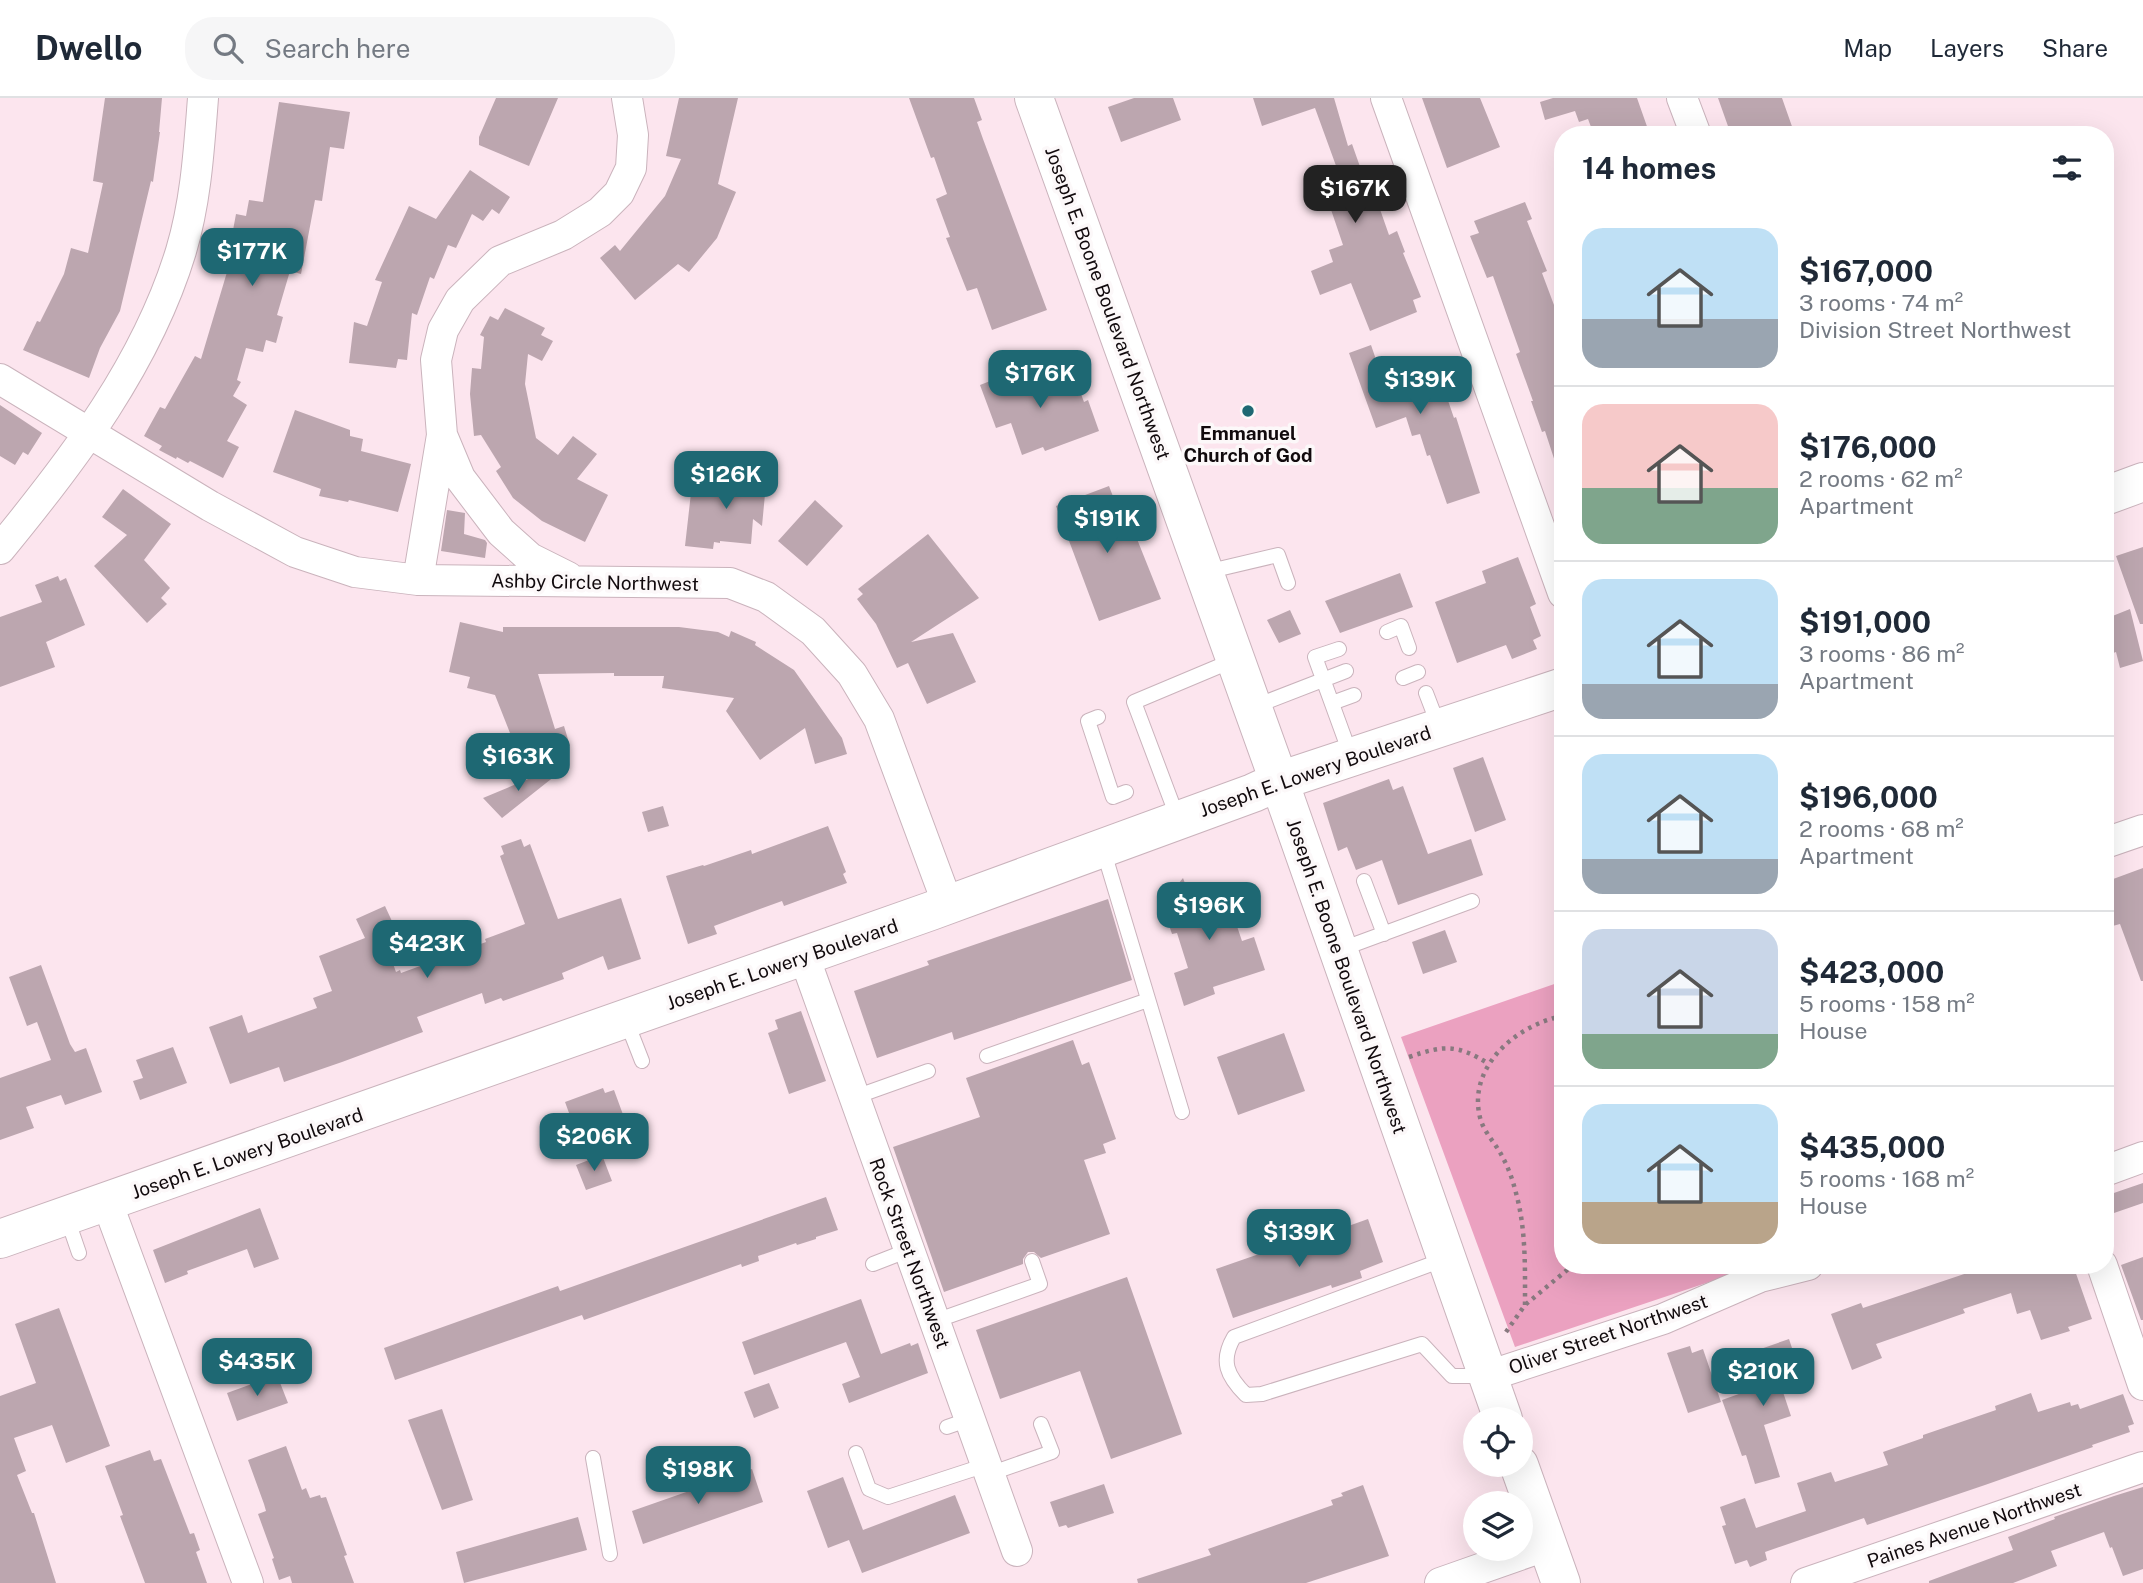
<!DOCTYPE html>
<meta charset="utf-8">
<style>
body{margin:0;font-family:"Public Sans",sans-serif;background:#f6f6f7;color:#1f2937;height:100vh;display:flex;flex-direction:column;font-size:26px;white-space:nowrap}
*{box-sizing:border-box;margin:0}
p{font-size:23px;color:#747a83}
.icon{flex:none;width:38px;height:38px;fill:none;stroke:currentColor;stroke-width:2;stroke-linecap:round;stroke-linejoin:round}
.map{position:relative;flex:1;overflow:hidden}
.panel{position:absolute;left:1554px;top:28px;width:560px;height:1148px;display:flex;flex-direction:column;background:#fff;border-radius:28px;box-shadow:0 7px 28px #0002}
.panel>*{flex:none}
.controls{position:absolute;left:1463px;top:1309px;display:grid;gap:14px}
.controls a{display:grid;place-items:center;width:70px;height:70px;border-radius:50%;background:#fff;box-shadow:0 7px 28px #0002;font-size:35px}
.price{position:absolute;translate:-50% -60px;padding:0 16px;border-radius:14px;background:#1e6873;color:#fff;font-size:23px;line-height:46px;filter:drop-shadow(0 2px 4px #0008)}
.price::after{content:'';position:absolute;left:50%;top:42px;width:21px;height:16px;margin-left:-10px;background:inherit;clip-path:polygon(0 0,100% 0,50% 100%)}
.price.selected{background:#222;color:#fff}
ul{padding:0;list-style:none}
li{display:flex;align-items:center;gap:21px;height:175px;padding:0 28px}
li+li{border-top:2px solid #e0e1e3}
li span{display:grid;place-items:center;flex:none;width:196px;height:140px;border-radius:21px;color:#555}
li>.icon{margin-inline-start:auto}
span .icon{width:84px;height:84px;fill:#fffc;stroke-width:1}
li b{font-size:30px}
h2{display:flex;justify-content:space-between;align-items:center;height:84px;padding:0 28px;font-size:30px}
header{display:flex;align-items:center;gap:42px;box-sizing:border-box;height:98px;padding:0 35px;background:#fff;border-bottom:2px solid #e0e1e3}
header strong{font-size:33px}
nav{display:flex;gap:38px;margin-inline-start:auto;font-size:24px}
.search{width:490px;height:63px;background:#f6f6f7;display:flex;align-items:center;gap:18px;box-sizing:border-box;padding:0 24px;border-radius:28px;color:#747a83;font-size:26px}
.map>svg:first-child{display:block}
.green{fill:#eba1c0}
.building{fill:#bca6af}
.lines{fill:none;stroke-linecap:round;stroke-linejoin:round}
.lane-casing{stroke:#cab3bc;stroke-width:16}
.street-casing{stroke:#cab3bc;stroke-width:32}
.secondary-casing{stroke:#cab3bc;stroke-width:40}
.path{stroke:#88797f;stroke-width:4.5;stroke-dasharray:3.5 5;stroke-linecap:butt}
.lane{stroke:#fff;stroke-width:14}
.street{stroke:#fff;stroke-width:30}
.secondary{stroke:#fff;stroke-width:38}
.poi-dot{fill:#1e6873;stroke:#fcf8f9;stroke-width:2.5}
.labels{text-anchor:middle;dominant-baseline:central;stroke-width:7;stroke-linejoin:round;paint-order:stroke}
.street-label{font-size:19px;fill:#110a0d;stroke:#fcf8f9}
.poi-label{font-size:19px;font-weight:bold;fill:#110a0d;stroke:#fcf8f9}
</style>
<header>
<strong>Dwello</strong>
<div class="search"><svg class="icon" aria-label="search" viewBox="0 0 24 24"><circle cx="10" cy="10" r="6"/><path d="M15 15l6 6"/></svg>Search here</div>
<nav><a>Map</a><a>Layers</a><a>Share</a></nav>
</header>
<div class="map">
<svg width="2143" height="1485" viewBox="0 0 2143 1485">
<rect width="100%" height="100%" fill="#fce5ee"/>
<path class="green" d="M 1563,883 L 1563,1167 L 1760,1167 L 1515,1249 L 1401,939 Z"/>
<path class="building" d="M 105,0 L 162,0 L 159,34 L 160,34 L 153,84 L 151,83 L 120,213 L 100,250 L 89,280 L 23,252 L 37,223 L 40,224 L 64,176 L 71,150 L 88,155 L 103,85 L 93,83 Z
M 496,0 L 558,0 L 529,68 L 479,47 L 479,39 Z
M 679,0 L 738,0 L 718,86 L 736,94 L 717,140 L 689,174 L 678,166 L 635,202 L 600,160 L 615,147 L 620,153 L 665,98 L 681,61 L 666,58 Z
M 909,0 L 974,0 L 982,22 L 977,24 L 983,41 L 1047,212 L 992,232 L 977,190 L 967,193 L 946,140 L 950,139 L 936,101 L 947,96 L 934,59 L 931,60 Z
M 1134,0 L 1173,0 L 1181,22 L 1121,44 L 1108,9 Z
M 1253,0 L 1334,0 L 1348,48 L 1352,46 L 1364,80 L 1375,76 L 1382,95 L 1375,97 L 1389,137 L 1397,133 L 1405,154 L 1403,155 L 1421,199 L 1413,202 L 1417,214 L 1370,233 L 1351,185 L 1320,197 L 1311,173 L 1333,164 L 1329,152 L 1343,147 L 1325,94 L 1343,87 L 1315,10 L 1262,28 Z
M 1422,0 L 1480,0 L 1500,49 L 1447,70 Z
M 1553,0 L 1637,0 L 1650,37 L 1594,37 L 1588,21 L 1579,24 L 1575,13 L 1545,22 L 1540,4 Z
M 1718,0 L 1782,0 L 1795,37 L 1743,37 L 1739,28 L 1729,31 Z
M 279,4 L 350,14 L 344,51 L 330,49 L 322,103 L 315,102 L 301,176 L 290,173 L 277,217 L 283,219 L 276,245 L 266,242 L 263,254 L 246,250 L 237,282 L 241,284 L 233,298 L 247,307 L 227,343 L 239,349 L 223,380 L 190,363 L 188,365 L 177,359 L 176,361 L 159,352 L 162,348 L 144,338 L 160,309 L 165,311 L 195,258 L 201,261 L 236,144 L 231,143 L 236,116 L 246,118 L 249,102 L 263,104 Z
M 470,72 L 510,99 L 499,116 L 492,111 L 483,123 L 472,116 L 456,150 L 448,147 L 434,181 L 430,179 L 417,217 L 412,215 L 407,262 L 398,261 L 396,270 L 349,265 L 354,224 L 367,228 L 382,184 L 375,182 L 409,108 L 436,121 Z
M 1525,104 L 1532,121 L 1527,123 L 1547,173 L 1542,175 L 1563,231 L 1563,375 L 1559,376 L 1545,333 L 1542,334 L 1531,303 L 1533,303 L 1516,256 L 1520,254 L 1493,178 L 1487,180 L 1470,138 L 1479,135 L 1474,123 Z
M 505,210 L 545,230 L 541,237 L 553,243 L 542,263 L 528,256 L 525,286 L 536,340 L 558,357 L 573,338 L 597,356 L 577,381 L 608,397 L 585,444 L 542,423 L 513,400 L 496,373 L 501,369 L 481,337 L 474,338 L 470,296 L 472,270 L 481,271 L 484,239 L 480,237 L 490,218 L 498,222 Z
M 1371,247 L 1381,276 L 1433,259 L 1454,320 L 1456,319 L 1480,395 L 1447,406 L 1430,357 L 1427,358 L 1420,336 L 1412,338 L 1406,319 L 1376,330 L 1349,255 Z
M 1059,269 L 1064,284 L 1075,280 L 1084,304 L 1088,302 L 1099,333 L 1045,353 L 1043,349 L 1022,357 L 1011,325 L 996,330 L 980,287 L 1008,276 L 1012,286 Z
M 0,307 L 42,335 L 28,357 L 23,354 L 15,367 L 0,358 Z
M 295,312 L 350,332 L 350,338 L 363,341 L 361,353 L 411,366 L 398,414 L 349,402 L 348,404 L 319,398 L 321,391 L 273,374 Z
M 748,373 L 767,375 L 762,428 L 753,421 L 751,446 L 720,443 L 720,445 L 714,444 L 713,451 L 685,448 L 692,386 L 730,391 L 731,378 L 747,379 Z
M 1109,388 L 1130,443 L 1137,441 L 1161,501 L 1099,523 L 1056,408 Z
M 123,391 L 171,426 L 144,462 L 170,490 L 161,500 L 167,506 L 147,525 L 94,468 L 127,437 L 102,419 Z
M 815,402 L 843,428 L 807,468 L 778,443 Z
M 447,412 L 465,415 L 464,436 L 485,442 L 487,445 L 485,460 L 441,453 Z
M 928,436 L 979,500 L 911,544 L 953,535 L 976,584 L 927,606 L 908,565 L 897,570 L 876,526 L 857,501 L 863,496 L 858,491 Z
M 2143,449 L 2143,526 L 2140,526 L 2116,458 Z
M 1518,459 L 1536,506 L 1530,509 L 1541,538 L 1533,542 L 1537,551 L 1512,561 L 1506,547 L 1457,565 L 1435,504 L 1486,485 L 1482,473 Z
M 1400,475 L 1413,509 L 1340,535 L 1325,503 Z
M 58,478 L 60,483 L 66,480 L 85,527 L 46,544 L 55,569 L 0,589 L 0,519 L 42,504 L 35,487 Z
M 2130,511 L 2143,563 L 2120,570 L 2116,554 L 2105,558 L 2105,521 Z
M 1290,512 L 1301,536 L 1279,545 L 1267,522 Z
M 460,524 L 503,534 L 503,529 L 679,529 L 718,534 L 729,539 L 731,533 L 756,544 L 755,547 L 794,572 L 842,640 L 847,656 L 815,666 L 805,630 L 760,662 L 726,613 L 734,600 L 662,590 L 664,578 L 614,578 L 614,575 L 538,576 L 555,631 L 564,628 L 570,648 L 521,663 L 495,597 L 467,590 L 470,579 L 449,574 Z
M 1483,659 L 1506,722 L 1475,734 L 1453,670 Z
M 557,669 L 560,674 L 502,720 L 483,700 Z
M 1389,681 L 1393,692 L 1403,688 L 1428,756 L 1471,741 L 1483,777 L 1398,807 L 1382,762 L 1356,772 L 1347,749 L 1338,753 L 1323,705 Z
M 663,708 L 669,728 L 648,734 L 642,714 Z
M 828,728 L 846,774 L 843,776 L 847,785 L 784,808 L 782,803 L 714,828 L 717,836 L 688,846 L 666,778 L 703,767 L 704,768 L 751,752 L 752,756 Z
M 521,741 L 524,749 L 530,746 L 558,821 L 621,800 L 641,861 L 608,872 L 603,858 L 562,875 L 564,881 L 503,903 L 501,900 L 485,906 L 482,895 L 417,919 L 423,934 L 342,964 L 284,984 L 279,969 L 230,986 L 209,929 L 242,917 L 248,935 L 317,910 L 313,900 L 332,893 L 319,858 L 365,840 L 356,821 L 385,808 L 396,832 L 383,838 L 396,874 L 400,872 L 401,875 L 486,844 L 485,841 L 525,826 L 500,758 L 504,756 L 501,748 Z
M 2143,770 L 2143,883 L 2141,883 L 2120,826 L 2105,830 L 2105,784 Z
M 1183,780 L 1190,799 L 1223,787 L 1242,843 L 1254,839 L 1265,872 L 1213,889 L 1215,896 L 1184,908 L 1174,875 L 1188,870 L 1177,835 L 1172,836 L 1162,806 Z
M 1108,801 L 1132,882 L 954,942 L 952,934 L 877,960 L 854,893 L 929,867 L 927,863 Z
M 1445,832 L 1457,864 L 1423,876 L 1412,844 Z
M 41,867 L 70,946 L 75,954 L 86,950 L 102,994 L 65,1007 L 61,997 L 26,1009 L 34,1030 L 0,1042 L 0,980 L 51,962 L 37,924 L 27,928 L 9,879 Z
M 801,913 L 826,983 L 789,996 L 768,935 L 778,931 L 775,922 Z
M 1284,935 L 1305,993 L 1238,1017 L 1217,959 Z
M 1073,942 L 1082,967 L 1089,964 L 1116,1041 L 1103,1046 L 1106,1055 L 1084,1062 L 1110,1136 L 1041,1160 L 1034,1154 L 1028,1154 L 1023,1161 L 1023,1166 L 944,1194 L 893,1049 L 980,1019 L 966,980 Z
M 173,949 L 187,985 L 140,1002 L 133,983 L 143,980 L 136,962 Z
M 603,990 L 605,995 L 614,992 L 625,1022 L 605,1030 L 607,1035 L 580,1045 L 565,1004 Z
M 602,1057 L 612,1083 L 586,1092 L 576,1067 Z
M 2143,1085 L 2143,1105 L 2114,1115 L 2108,1097 Z
M 826,1099 L 838,1132 L 816,1139 L 816,1141 L 797,1147 L 796,1145 L 758,1158 L 759,1163 L 742,1169 L 741,1166 L 584,1222 L 582,1217 L 395,1282 L 384,1250 L 558,1188 L 560,1193 Z
M 260,1110 L 279,1161 L 254,1170 L 247,1151 L 187,1173 L 188,1176 L 165,1185 L 153,1152 Z
M 1368,1121 L 1383,1164 L 1360,1173 L 1362,1180 L 1332,1190 L 1331,1187 L 1233,1220 L 1216,1171 L 1294,1144 L 1295,1147 Z
M 2143,1159 L 2143,1222 L 2141,1222 L 2121,1167 Z
M 2013,1167 L 2073,1167 L 2092,1221 L 2068,1229 L 2070,1233 L 2041,1242 L 2030,1212 L 2017,1216 L 2011,1195 L 1963,1211 L 1965,1215 L 1876,1246 L 1882,1260 L 1852,1272 L 1831,1216 L 1861,1205 L 1863,1210 L 1985,1169 L 1988,1175 Z
M 1127,1179 L 1182,1336 L 1111,1361 L 1080,1273 L 1000,1301 L 976,1232 Z
M 861,1201 L 881,1256 L 910,1245 L 911,1248 L 918,1245 L 928,1275 L 849,1305 L 842,1286 L 860,1279 L 846,1244 L 754,1277 L 742,1244 Z
M 59,1210 L 110,1348 L 66,1365 L 52,1327 L 14,1340 L 26,1373 L 17,1377 L 32,1415 L 34,1415 L 56,1485 L 0,1485 L 0,1298 L 36,1285 L 15,1226 Z
M 1789,1241 L 1802,1280 L 1781,1288 L 1791,1318 L 1764,1327 L 1780,1379 L 1755,1386 L 1746,1357 L 1742,1358 L 1722,1302 L 1764,1287 L 1752,1254 Z
M 1690,1248 L 1692,1255 L 1703,1251 L 1721,1304 L 1688,1315 L 1667,1255 Z
M 277,1277 L 288,1305 L 237,1323 L 227,1295 Z
M 769,1285 L 779,1310 L 754,1320 L 744,1294 Z
M 2031,1295 L 2038,1314 L 2070,1304 L 2071,1308 L 2078,1306 L 2080,1311 L 2123,1296 L 2134,1326 L 2128,1328 L 2130,1334 L 2092,1347 L 2093,1349 L 1985,1387 L 1867,1427 L 1864,1420 L 1765,1454 L 1767,1462 L 1750,1469 L 1747,1462 L 1735,1466 L 1722,1428 L 1726,1427 L 1720,1409 L 1745,1400 L 1756,1430 L 1806,1413 L 1797,1385 L 1831,1374 L 1835,1384 L 1888,1367 L 1883,1354 L 1923,1340 L 1923,1337 L 1996,1312 L 1995,1308 Z
M 442,1311 L 473,1402 L 442,1412 L 408,1322 Z
M 286,1348 L 302,1392 L 306,1390 L 310,1400 L 320,1397 L 321,1400 L 326,1399 L 347,1457 L 344,1458 L 354,1485 L 292,1485 L 290,1478 L 279,1482 L 272,1461 L 274,1460 L 258,1416 L 266,1413 L 264,1406 L 248,1362 Z
M 150,1352 L 154,1363 L 161,1361 L 190,1436 L 194,1435 L 200,1452 L 196,1454 L 207,1485 L 145,1485 L 120,1418 L 123,1417 L 105,1368 Z
M 752,1371 L 763,1404 L 643,1446 L 632,1413 Z
M 843,1379 L 863,1432 L 955,1397 L 970,1435 L 862,1475 L 849,1442 L 828,1450 L 807,1393 Z
M 1104,1386 L 1114,1415 L 1068,1430 L 1066,1427 L 1059,1429 L 1050,1404 Z
M 1363,1387 L 1389,1458 L 1306,1485 L 1138,1485 L 1137,1481 L 1211,1457 L 1208,1451 L 1333,1407 L 1331,1402 L 1343,1398 L 1341,1395 Z
M 2143,1389 L 2143,1471 L 2123,1478 L 2112,1449 L 2110,1450 L 2104,1434 L 2051,1453 L 2057,1468 L 2013,1485 L 1929,1485 L 1929,1483 L 2013,1452 L 2008,1439 L 2055,1421 L 2054,1419 L 2114,1398 Z
M 578,1419 L 587,1452 L 464,1485 L 456,1454 Z"/>
<g class="lines">
<defs>
<path id="lane" d="M 1206,474 L 1278,457 L 1288,485
M 1387,534 L 1401,528 L 1409,550
M 1339,551 L 1315,559 L 1351,658
M 1403,580 L 1418,574
M 1426,595 L 1439,629
M 1332,605 L 1354,597
M 1253,609 L 1346,573
M 1098,619 L 1088,623 L 1113,699 L 1126,694
M 1178,721 L 1134,604 L 1234,562
M 1103,751 L 1182,1014
M 1364,783 L 1384,836
M 1339,852 L 1472,803
M 626,922 L 642,963
M 987,958 L 1148,902
M 855,999 L 928,973
M 67,1120 L 79,1155
M 1445,1161 L 1234,1239 C 1220,1263 1227,1278 1246,1297 L 1262,1296 L 1422,1246 L 1452,1278 L 1486,1278
M 873,1166 L 909,1152
M 935,1223 L 1040,1186 L 1032,1163
M 947,1329 L 970,1321
M 856,1355 L 869,1391 L 888,1399 L 986,1367
M 593,1360 L 610,1456
M 989,1376 L 1052,1354 L 1041,1326"/>
<path id="street" d="M 1386,0 L 1563,495
M 1682,0 L 1696,37
M 0,281 L 210,408 L 295,454 L 355,474 L 418,482 L 730,485 L 766,499 L 813,533 L 852,576 L 879,621 L 948,807
M 0,451 C 74,361 147,265 181,153 C 196,103 199,51 203,0
M 568,479 L 530,460 L 501,434 L 460,380 L 442,337 L 436,262 L 443,232 L 460,202 L 500,163 L 563,137 L 600,114 L 619,95 L 631,70 L 633,37 L 627,0
M 418,482 L 442,337
M 2105,745 L 2143,732
M 804,858 L 1017,1453
M 2105,1073 L 2143,1059
M 107,1104 L 248,1485
M 2102,1167 L 2143,1287
M 1488,1278 L 1663,1221 L 1760,1179 L 1808,1167
M 1440,1485 L 1548,1447
M 1806,1485 L 2143,1369"/>
<path id="secondary" d="M 1034,0 L 1279,683 L 1503,1321
M 2105,398 L 2143,384
M 0,1141 L 931,813 L 1253,695 L 1279,683 L 1563,589
M 1519,1367 L 1561,1485"/>
</defs>
<use href="#lane" class="lane-casing"/>
<use href="#street" class="street-casing"/>
<use href="#secondary" class="secondary-casing"/>
<path class="path" d="M 1409,959 C 1444,947 1457,946 1489,966
M 1525,1207 C 1525,1170 1526,1131 1516,1095 C 1513,1083 1509,1071 1503,1060 C 1497,1047 1486,1037 1481,1023 C 1465,971 1515,927 1563,918
M 1506,1234 L 1525,1207 L 1573,1167"/>
<use href="#lane" class="lane"/>
<use href="#street" class="street"/>
<use href="#secondary" class="secondary"/>
</g>
<circle class="poi-dot" cx="1248" cy="313" r="7"/>
<g class="labels">
<g class="street-label">
<text transform="translate(1108 205) rotate(70)">Joseph E. Boone Boulevard Northwest</text>
<text transform="translate(595 484) rotate(1)">Ashby Circle Northwest</text>
<text transform="translate(1315 673) rotate(-19)">Joseph E. Lowery Boulevard</text>
<text transform="translate(782 866) rotate(-19)">Joseph E. Lowery Boulevard</text>
<text transform="translate(1347 878) rotate(71)">Joseph E. Boone Boulevard Northwest</text>
<text transform="translate(247 1055) rotate(-19)">Joseph E. Lowery Boulevard</text>
<text transform="translate(910 1155) rotate(70)">Rock Street Northwest</text>
<text transform="translate(1608 1236) rotate(-19)">Oliver Street Northwest</text>
<text transform="translate(1974 1427) rotate(-19)">Paines Avenue Northwest</text>
</g>
<g class="poi-label">
<text x="1248" y="335">Emmanuel<tspan x="1248" dy="22">Church of God</tspan></text>
</g>
</g>
</svg>
<div class="controls">
<a><svg class="icon" aria-label="locate" viewBox="0 0 24 24"><circle cx="12" cy="12" r="6"/><path d="M12 2v4M12 18v4M2 12h4M18 12h4"/></svg></a>
<a><svg class="icon" aria-label="layers" viewBox="0 0 24 24"><path d="M12 4l9 5-9 5-9-5zM3 14l9 5 9-5"/></svg></a>
</div>
<b class="price selected" style="left:1355px;top:127px">$167K</b>
<b class="price" style="left:252px;top:190px">$177K</b>
<b class="price" style="left:1040px;top:312px">$176K</b>
<b class="price" style="left:1420px;top:318px">$139K</b>
<b class="price" style="left:726px;top:413px">$126K</b>
<b class="price" style="left:1107px;top:457px">$191K</b>
<b class="price" style="left:518px;top:695px">$163K</b>
<b class="price" style="left:1209px;top:844px">$196K</b>
<b class="price" style="left:427px;top:882px">$423K</b>
<b class="price" style="left:594px;top:1075px">$206K</b>
<b class="price" style="left:1299px;top:1171px">$139K</b>
<b class="price" style="left:257px;top:1300px">$435K</b>
<b class="price" style="left:1763px;top:1310px">$210K</b>
<b class="price" style="left:698px;top:1408px">$198K</b>
<section class="panel">
<h2>14 homes<svg class="icon" aria-label="filters" viewBox="0 0 24 24"><path d="M4 7h16M4 17h16"/><circle cx="9" cy="7" r="2"/><circle cx="15" cy="17" r="2"/></svg></h2>
<ul>
<li><span style="background:linear-gradient(#bfe0f5 65%,#9aa5b1 0)"><svg class="icon" aria-label="home" viewBox="0 0 24 24"><path d="M3 11l9-7 9 7M6 9v11h12V9"/></svg></span><div><b>$167,000</b><p>3 rooms · 74 m²</p><p>Division Street Northwest</p></div></li>
<li><span style="background:linear-gradient(#f6c9c9 60%,#7fa58c 0)"><svg class="icon" aria-label="home" viewBox="0 0 24 24"><path d="M3 11l9-7 9 7M6 9v11h12V9"/></svg></span><div><b>$176,000</b><p>2 rooms · 62 m²</p><p>Apartment</p></div></li>
<li><span style="background:linear-gradient(#bfe0f5 75%,#9aa5b1 0)"><svg class="icon" aria-label="home" viewBox="0 0 24 24"><path d="M3 11l9-7 9 7M6 9v11h12V9"/></svg></span><div><b>$191,000</b><p>3 rooms · 86 m²</p><p>Apartment</p></div></li>
<li><span style="background:linear-gradient(#bfe0f5 75%,#9aa5b1 0)"><svg class="icon" aria-label="home" viewBox="0 0 24 24"><path d="M3 11l9-7 9 7M6 9v11h12V9"/></svg></span><div><b>$196,000</b><p>2 rooms · 68 m²</p><p>Apartment</p></div></li>
<li><span style="background:linear-gradient(#c9d6e8 75%,#7fa58c 0)"><svg class="icon" aria-label="home" viewBox="0 0 24 24"><path d="M3 11l9-7 9 7M6 9v11h12V9"/></svg></span><div><b>$423,000</b><p>5 rooms · 158 m²</p><p>House</p></div></li>
<li><span style="background:linear-gradient(#bfe0f5 70%,#b9a48a 0)"><svg class="icon" aria-label="home" viewBox="0 0 24 24"><path d="M3 11l9-7 9 7M6 9v11h12V9"/></svg></span><div><b>$435,000</b><p>5 rooms · 168 m²</p><p>House</p></div></li>
</ul>
</section>
</div>
